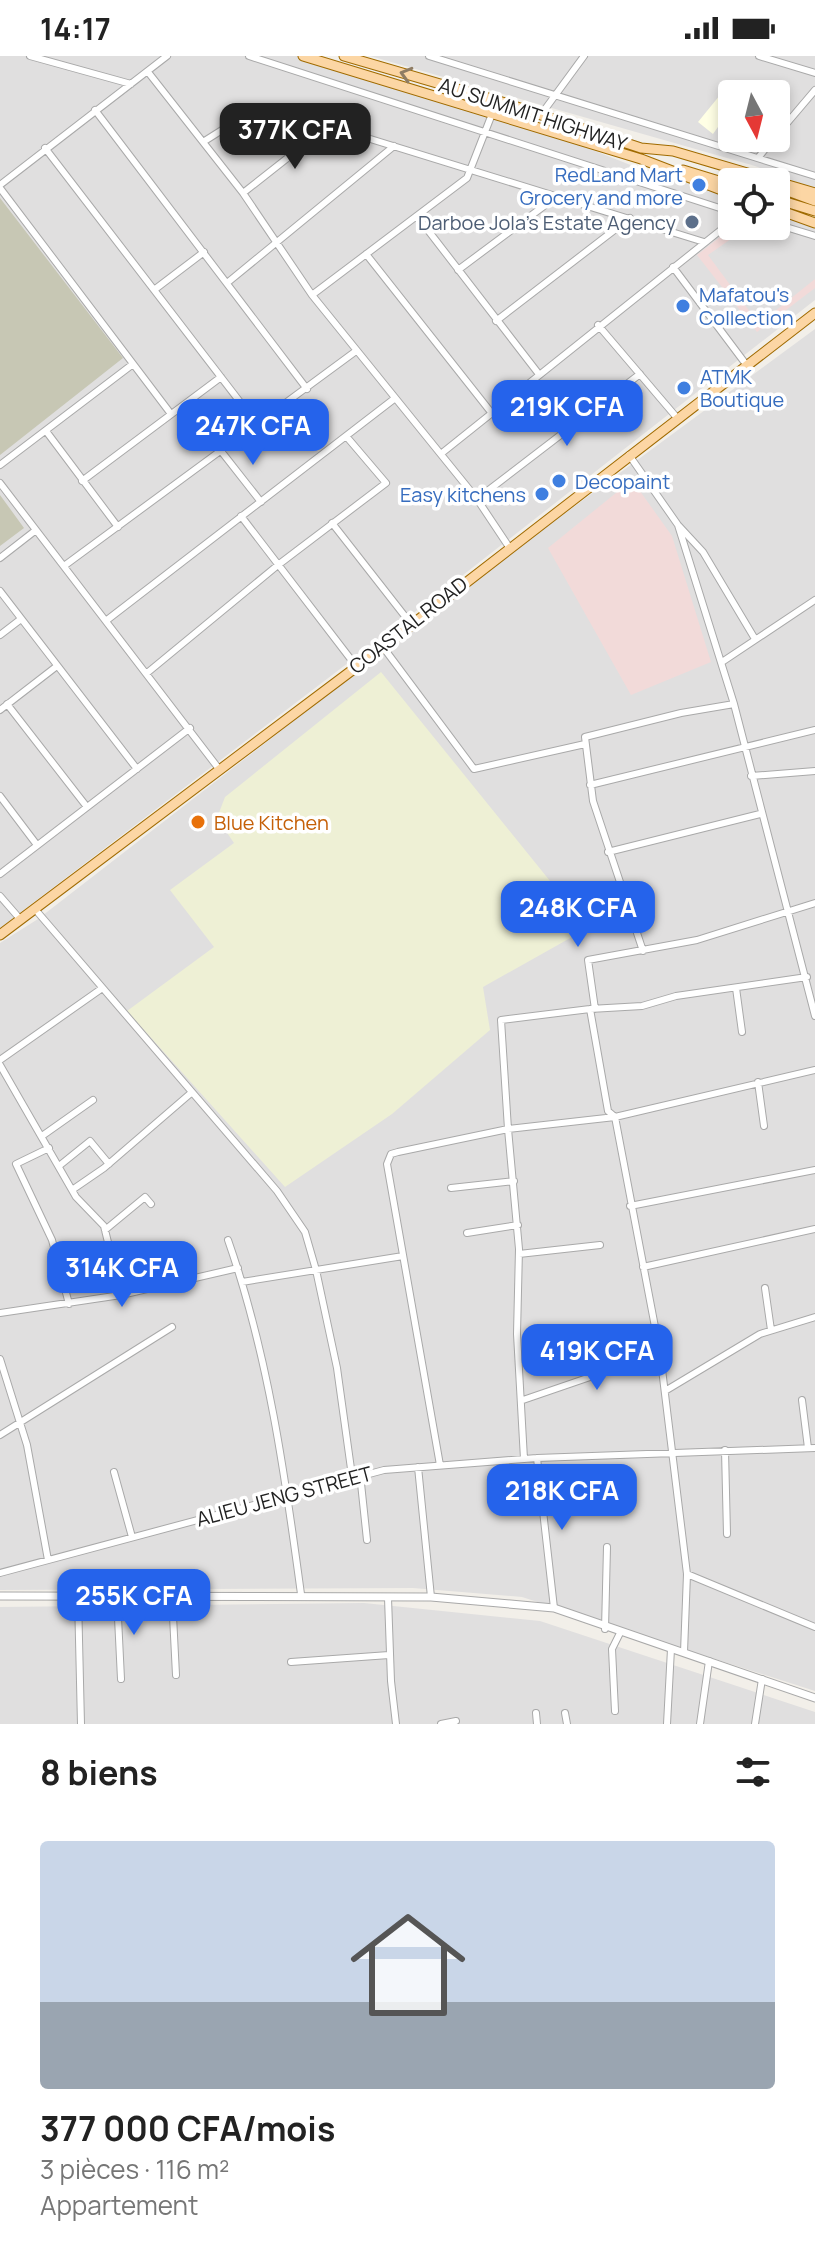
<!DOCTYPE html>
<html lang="fr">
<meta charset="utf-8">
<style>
body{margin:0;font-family:Manrope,sans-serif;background:#f2f2f2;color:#222;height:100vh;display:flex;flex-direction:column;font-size:30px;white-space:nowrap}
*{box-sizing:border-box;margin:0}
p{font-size:26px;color:#767676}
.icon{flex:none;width:44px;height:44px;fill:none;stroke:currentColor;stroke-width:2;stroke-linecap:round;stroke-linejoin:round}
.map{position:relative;height:1668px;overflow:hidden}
.details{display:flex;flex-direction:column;background:#fff;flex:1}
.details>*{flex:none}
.needle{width:52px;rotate:173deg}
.controls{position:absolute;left:718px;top:24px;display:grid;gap:16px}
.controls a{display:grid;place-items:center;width:72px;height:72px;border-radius:8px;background:#fff;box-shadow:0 4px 12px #0003;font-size:40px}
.price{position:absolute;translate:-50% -68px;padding:0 18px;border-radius:16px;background:#2563eb;color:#fff;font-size:26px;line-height:52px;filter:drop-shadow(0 2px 4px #0008)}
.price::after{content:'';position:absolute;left:50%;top:48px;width:24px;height:18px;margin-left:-12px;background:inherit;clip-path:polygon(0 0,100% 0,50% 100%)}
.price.active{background:#222;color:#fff}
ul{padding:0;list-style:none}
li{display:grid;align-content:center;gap:16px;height:424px;padding:0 40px}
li+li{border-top:2px solid #e0e0e0}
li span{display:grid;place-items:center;height:248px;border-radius:8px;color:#555}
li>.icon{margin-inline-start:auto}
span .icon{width:144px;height:144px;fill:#fffc;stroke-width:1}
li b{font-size:34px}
h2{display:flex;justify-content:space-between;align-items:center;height:96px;padding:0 40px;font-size:34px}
.status{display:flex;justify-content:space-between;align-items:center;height:56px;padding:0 40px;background:#fff;direction:ltr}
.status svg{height:22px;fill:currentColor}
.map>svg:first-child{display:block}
.residential{fill:#e0dfdf;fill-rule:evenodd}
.commercial{fill:#f2dad9}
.education{fill:#ffffe5}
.construction{fill:#c7c7b4}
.farmland{fill:#eef0d5}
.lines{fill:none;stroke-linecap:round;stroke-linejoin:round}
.minor-casing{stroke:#a9a9a9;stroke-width:8}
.tertiary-casing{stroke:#a9a9a9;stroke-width:9}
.primary-casing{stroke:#a06b00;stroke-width:11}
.minor{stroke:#fff;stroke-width:6}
.tertiary{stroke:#fff;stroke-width:7}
.primary{stroke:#fcd6a4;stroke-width:9}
.oneway{stroke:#8f7c63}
.shop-dot{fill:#3f7fe0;stroke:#fff;stroke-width:3}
.service-dot{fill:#5c6f8a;stroke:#fff;stroke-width:3}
.food-dot{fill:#e8710a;stroke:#fff;stroke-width:3}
.labels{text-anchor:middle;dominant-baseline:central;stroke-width:7;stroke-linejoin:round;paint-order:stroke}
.street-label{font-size:20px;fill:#222;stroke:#fff}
.shop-label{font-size:20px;fill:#366cbe;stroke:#fff;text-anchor:start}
.service-label{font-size:20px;fill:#4e5e75;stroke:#fff;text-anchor:end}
.food-label{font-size:20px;fill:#c56008;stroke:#fff;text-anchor:start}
</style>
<div class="status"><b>14:17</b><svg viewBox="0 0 49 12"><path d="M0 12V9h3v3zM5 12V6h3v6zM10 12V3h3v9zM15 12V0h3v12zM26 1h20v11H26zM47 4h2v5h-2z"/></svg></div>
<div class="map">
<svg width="815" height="1668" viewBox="0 0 815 1668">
<rect width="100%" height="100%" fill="#f2efe9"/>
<path class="residential" d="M 0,0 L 303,0 L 499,57 L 633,110 L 732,141 L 732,170 L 776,170 L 776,155 L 815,168 L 815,244 L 449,530 L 0,872 Z
M 370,0 L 815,0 L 815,133 L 755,110 ZM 732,38 L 776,38 L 776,82 L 732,82 Z
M 815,273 L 815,1635 L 522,1541 L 413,1532 L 0,1534 L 0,887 L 38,863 L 495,509 Z
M 364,1547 L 540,1565 L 815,1656 L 815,1668 L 0,1668 L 0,1551 Z"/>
<path class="commercial" d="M 734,170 L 748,171 L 708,199 L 759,268 L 815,223 L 815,232 L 757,276 L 697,199 Z
M 632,424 L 672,480 L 711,606 L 631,639 L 548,492 Z"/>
<path class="education" d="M 729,28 L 742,37 L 732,38 L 732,51 L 713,78 L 698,66 Z"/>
<path class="construction" d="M 0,142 L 123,302 L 0,399 Z
M 0,439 L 24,472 L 0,490 Z"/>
<path class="farmland" d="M 381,616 L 588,872 L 483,931 L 490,974 L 392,1058 L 285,1131 L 127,955 L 214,891 L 170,834 L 234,787 L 217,762 L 225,741 Z"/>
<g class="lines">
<defs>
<path id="minor" d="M 30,0 L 131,28
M 249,0 L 732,156
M 429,0 L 815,120
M 759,0 L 815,17
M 148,16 L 243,137 L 312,239 L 477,443 L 509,491
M 95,54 L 307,333
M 296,60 L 704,186
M 540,60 L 584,0
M 776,80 L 815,34
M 203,86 L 241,62
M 45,92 L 257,368
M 758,102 L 774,82
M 0,129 L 167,0
M 0,132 L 171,358
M 243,137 L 328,70
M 417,160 L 538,317
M 776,168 L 815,180
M 366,198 L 490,355
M 673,211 L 748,311
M 458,214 L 556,141
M 227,227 L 394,90
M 154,234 L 204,196
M 312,239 L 467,122 L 492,58
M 496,265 L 630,162
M 598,269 L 678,363
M 46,375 L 118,471
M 221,395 L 261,446
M 442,397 L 732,165
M 629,399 L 678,469 L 703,496 L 755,583
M 0,409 L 133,308
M 82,425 L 221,321
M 0,427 L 219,713
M 477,443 L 640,318
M 241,460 L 356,610
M 332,467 L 411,568
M 678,469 L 734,648 L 815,960
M 0,502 L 36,474
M 64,510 L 356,295
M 0,535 L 137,713
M 107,564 L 394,343
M 0,579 L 21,563
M 383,591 L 474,713 L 585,688
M 722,606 L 815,544
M 147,617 L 278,509 L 386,427 L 346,380
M 7,648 L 87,751
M 0,654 L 57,610
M 751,720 L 815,715
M 590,729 L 815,674
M 0,740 L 37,789
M 608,796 L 760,758
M 0,818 L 190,672
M 0,840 L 20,863
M 34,852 L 277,1135 L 305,1176 L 316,1214 L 337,1312 L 352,1420
M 643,895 L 593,745 L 585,681 L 681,657 L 734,648
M 736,932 L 742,976
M 595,953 L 588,904 L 697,884 L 815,847
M 0,1004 L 101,933
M 0,1009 L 76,1141 L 104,1170 L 121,1239
M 758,1026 L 764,1070
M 42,1080 L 93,1044
M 49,1092 L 16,1108 L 52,1184 L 69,1248
M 59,1110 L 90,1085 L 109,1108
M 451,1132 L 514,1125
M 72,1134 L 104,1112 L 191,1037
M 630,1150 L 815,1114
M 105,1174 L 145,1141 L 151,1148
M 467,1177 L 518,1169
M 228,1184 C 268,1298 285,1419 301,1538
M 519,1198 L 600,1189
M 643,1211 L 815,1173
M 242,1226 L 403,1200
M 765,1232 L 771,1274
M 0,1257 L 121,1239 L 238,1212
M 0,1303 L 27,1389 L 48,1504
M 665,1335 L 760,1278 L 815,1261
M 523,1344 L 660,1297
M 802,1344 L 808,1392
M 0,1379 L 172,1271
M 725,1394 L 727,1478
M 537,1402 L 554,1552
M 524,1403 L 517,1278 L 519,1193 L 508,1073 L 615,1061 L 815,1014
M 440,1409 L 387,1108 L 391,1098 L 398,1096 L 508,1073 L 501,964 L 590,953
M 418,1411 L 431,1541
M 114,1416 L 132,1481
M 360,1418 L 367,1484
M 0,1517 L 384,1414 L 537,1402 L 815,1392
M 687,1518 L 815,1571
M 172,1540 L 176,1619
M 78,1541 L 81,1668
M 117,1541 L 121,1623
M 388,1542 L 391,1625 L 396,1668
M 605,1573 L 607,1491
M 684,1596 L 687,1518 L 660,1297 L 615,1061 L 608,1055 L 590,953 L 642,950 L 676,940 L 807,921
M 291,1606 L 389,1599
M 615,1655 L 612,1593 L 620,1577
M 536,1657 L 537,1668
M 565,1657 L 567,1668
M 441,1668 L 456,1665
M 667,1668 L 671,1593
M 700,1668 L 709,1605
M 755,1668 L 762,1623"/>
<path id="tertiary" d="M 0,1540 L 431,1541 L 554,1552 L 815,1642"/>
<path id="primary" d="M 303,0 L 641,103 L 732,138
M 344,0 L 502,46 L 641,92 L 673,95 L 815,137
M 683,114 L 732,129
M 777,131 L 815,145
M 776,143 L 815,155
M 776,153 L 815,167
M 0,879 L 383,591 L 815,257"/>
</defs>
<use href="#minor" class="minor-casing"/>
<use href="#tertiary" class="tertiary-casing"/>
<use href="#primary" class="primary-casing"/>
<use href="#minor" class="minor"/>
<use href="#tertiary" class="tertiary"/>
<use href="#primary" class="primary"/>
</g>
<defs><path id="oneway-chevron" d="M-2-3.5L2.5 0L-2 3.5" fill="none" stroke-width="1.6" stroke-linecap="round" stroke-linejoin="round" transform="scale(2)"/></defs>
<use class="oneway" href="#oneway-chevron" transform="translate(406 18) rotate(-164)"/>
<g class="shop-dot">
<circle cx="699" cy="129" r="8"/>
<circle cx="683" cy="250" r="8"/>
<circle cx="684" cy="332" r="8"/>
<circle cx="559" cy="425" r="8"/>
<circle cx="542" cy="438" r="8"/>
</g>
<circle class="service-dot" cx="692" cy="166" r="8"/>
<circle class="food-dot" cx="198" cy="766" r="8"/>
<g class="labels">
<g class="street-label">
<text transform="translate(533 58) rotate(18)">AU SUMMIT HIGHWAY</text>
<text transform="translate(408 569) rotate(-38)">COASTAL ROAD</text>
<text transform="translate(284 1440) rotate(-15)">ALIEU JENG STREET</text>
</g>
<g class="shop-label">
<text x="683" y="118" text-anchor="end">RedLand Mart<tspan x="683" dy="23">Grocery and more</tspan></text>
<text x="699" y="238">Mafatou's<tspan x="699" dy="23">Collection</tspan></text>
<text x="700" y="320">ATMK<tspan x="700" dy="23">Boutique</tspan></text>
<text x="575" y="425">Decopaint</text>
<text x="526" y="438" text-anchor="end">Easy kitchens</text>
</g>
<g class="service-label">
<text x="676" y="166">Darboe Jola's Estate Agency</text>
</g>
<g class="food-label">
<text x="214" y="766">Blue Kitchen</text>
</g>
</g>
</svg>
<div class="controls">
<a><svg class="needle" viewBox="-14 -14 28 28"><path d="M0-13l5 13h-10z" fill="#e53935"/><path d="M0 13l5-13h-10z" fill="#767676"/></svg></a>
<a><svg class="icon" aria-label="locate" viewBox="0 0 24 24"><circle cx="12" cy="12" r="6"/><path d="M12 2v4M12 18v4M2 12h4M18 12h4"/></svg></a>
</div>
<b class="price active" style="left:295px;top:115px">377K CFA</b>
<b class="price" style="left:567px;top:392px">219K CFA</b>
<b class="price" style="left:253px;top:411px">247K CFA</b>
<b class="price" style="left:578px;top:893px">248K CFA</b>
<b class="price" style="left:122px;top:1253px">314K CFA</b>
<b class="price" style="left:597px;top:1336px">419K CFA</b>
<b class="price" style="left:562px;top:1476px">218K CFA</b>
<b class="price" style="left:134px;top:1581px">255K CFA</b>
</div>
<section class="details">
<h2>8 biens<svg class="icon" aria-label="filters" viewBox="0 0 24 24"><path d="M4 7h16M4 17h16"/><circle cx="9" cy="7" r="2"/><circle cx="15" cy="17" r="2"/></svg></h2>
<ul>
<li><span style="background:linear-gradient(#c9d6e8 65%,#9aa5b1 0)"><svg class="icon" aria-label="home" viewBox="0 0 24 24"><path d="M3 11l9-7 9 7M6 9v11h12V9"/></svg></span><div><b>377 000 CFA/mois</b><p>3 pièces · 116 m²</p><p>Appartement</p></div></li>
</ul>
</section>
